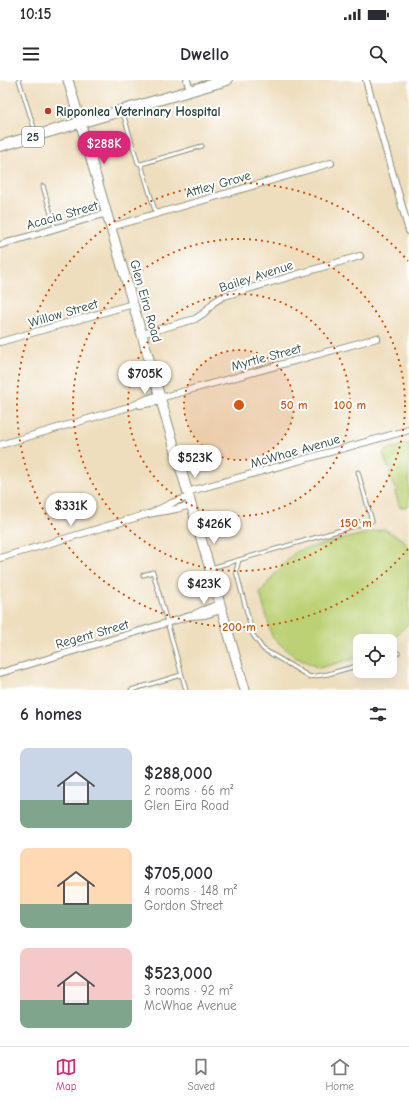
<!DOCTYPE html>
<meta charset="utf-8">
<style>
body{margin:0;font-family:"Comic Neue",sans-serif;background:#f2f2f3;color:#2b2b33;height:100vh;display:flex;flex-direction:column;font-size:15px;white-space:nowrap}
*{box-sizing:border-box;margin:0}
p{font-size:13px;color:#7c7c81}
.icon{flex:none;width:22px;height:22px;fill:none;stroke:currentColor;stroke-width:2;stroke-linecap:round;stroke-linejoin:round}
.map{position:relative;height:610px;overflow:hidden}
.details{display:flex;flex-direction:column;background:#fff;flex:1}
.details>*{flex:none}
.controls{position:absolute;left:353px;top:554px;display:grid;gap:8px}
.controls a{display:grid;place-items:center;width:44px;height:44px;border-radius:8px;background:#fff;box-shadow:0 4px 16px #0002;font-size:20px}
.price{position:absolute;translate:-50% -34px;padding:0 9px;border-radius:14px;background:#fff;color:#222;font-size:13px;line-height:26px;filter:drop-shadow(0 1px 2px #0008)}
.price::after{content:'';position:absolute;left:50%;top:24px;width:12px;height:9px;margin-left:-6px;background:inherit;clip-path:polygon(0 0,100% 0,50% 100%)}
.price.on{background:#db2777;color:#fff}
ul{padding:0;list-style:none}
li{display:flex;align-items:center;gap:12px;height:100px;padding:0 20px}
li span{display:grid;place-items:center;flex:none;width:112px;height:80px;border-radius:8px;color:#555}
li>.icon{margin-inline-start:auto}
span .icon{width:48px;height:48px;fill:#fffc;stroke-width:1}
li b{font-size:17px}
h2{display:flex;justify-content:space-between;align-items:center;height:48px;padding:0 20px;font-size:17px}
.status{display:flex;justify-content:space-between;align-items:center;height:28px;padding:0 20px;background:#fff;direction:ltr}
.status svg{height:11px;fill:currentColor}
header{display:flex;justify-content:space-between;align-items:center;height:52px;padding:0 20px;background:#fff;font-size:18px;font-weight:600}
.tabs{display:flex;justify-content:space-around;align-items:center;height:56px;border-top:1px solid #e1e1e2;background:#fff;font-size:11px;color:#7c7c81}
.tabs a{display:grid;justify-items:center;gap:2px}
.tabs .on{color:#db2777}
.map>svg:first-child{display:block}
.garden{fill:#bcd174;stroke:#6e8754}
.lines{fill:none;stroke-linecap:round;stroke-linejoin:round}
.service-casing{stroke:#868e79;stroke-width:5}
.minor-casing{stroke:#868e79;stroke-width:8}
.secondary-casing{stroke:#868e79;stroke-width:11}
.primary-casing{stroke:#868e79;stroke-width:12}
.service{stroke:#fff;stroke-width:3}
.minor{stroke:#fff;stroke-width:6}
.secondary{stroke:#fff;stroke-width:9}
.primary{stroke:#fff;stroke-width:10}
.ring{fill:none;stroke:#d45610;stroke-width:2;stroke-dasharray:2 4}
.poi-dot{fill:#c8321e;stroke:#fff;stroke-width:1.5}
.labels{text-anchor:middle;dominant-baseline:central;stroke-width:4;stroke-linejoin:round;paint-order:stroke}
.shield{fill:#fff;stroke:#627771;stroke-width:1}
.shield-label{font-size:12px;font-weight:bold;fill:#1f3d34}
.poi-label{font-size:13px;font-weight:bold;fill:#1f3d34;stroke:#fff;text-anchor:start}
.street-label{font-size:13px;fill:#1f3d34;stroke:#fff}
.centre{fill:#d45610;stroke:#fff;stroke-width:2}
.ring-label{font-size:12px;text-anchor:middle;font-weight:bold;fill:#d45610;stroke:#fff;stroke-width:4;stroke-linejoin:round;paint-order:stroke}
</style>
<div class="status"><b>10:15</b><svg viewBox="0 0 49 12"><path d="M0 12V9h3v3zM5 12V6h3v6zM10 12V3h3v9zM15 12V0h3v12zM26 1h20v11H26zM47 4h2v5h-2z"/></svg></div>
<header><svg class="icon" aria-label="menu" viewBox="0 0 24 24"><path d="M4 6h16M4 12h16M4 18h16"/></svg>Dwello<svg class="icon" aria-label="search" viewBox="0 0 24 24"><circle cx="10" cy="10" r="6"/><path d="M15 15l6 6"/></svg></header>
<div class="map">
<svg width="409" height="610" viewBox="0 0 409 610">
<rect width="100%" height="100%" fill="#fff"/>
<filter id="ink" filterUnits="userSpaceOnUse"><feTurbulence type="fractalNoise" baseFrequency=".025" numOctaves="2"/><feDisplacementMap in="SourceGraphic" scale="8" xChannelSelector="R" yChannelSelector="G"/><feConvolveMatrix kernelMatrix="1 2 1 2 8 2 1 2 1" color-interpolation-filters="sRGB"/></filter>
<filter id="wash" filterUnits="userSpaceOnUse"><feTurbulence type="fractalNoise" baseFrequency=".012" numOctaves="4" result="noise"/><feDisplacementMap in="SourceGraphic" scale="16" xChannelSelector="R" yChannelSelector="G"/><feGaussianBlur stdDeviation="0.9" result="paint"/><feColorMatrix in="noise" values="0 0 0 0 0 0 0 0 0 0 0 0 0 0 0 0 0 1.4 0 .05"/><feComposite in="paint" operator="in"/></filter>
<g filter="url(#wash)">
<rect width="100%" height="100%" fill="#eedebe"/>
<path class="garden" d="M 409,363 L 409,426 L 400,428 L 395,412 L 398,410 L 397,407 L 394,408 L 389,392 L 392,390 L 391,387 L 388,388 L 383,372 L 386,371 L 386,370 Z
M 384,449 L 402,459 L 409,467 L 409,543 L 390,562 L 390,561 L 360,561 L 360,577 L 319,588 L 295,577 L 272,557 L 260,513 L 278,490 L 296,471 Z"/>
</g>
<g filter="url(#ink)">
<g class="lines">
<defs>
<path id="service" d="M 19,0 L 36,54
M 123,33 L 138,83 L 141,84
M 43,106 L 55,148
M 156,134 L 141,84 L 202,66
M 239,480 L 236,491 L 253,555 L 263,569 L 310,597 L 328,594 L 360,585
M 211,488 L 372,441 L 358,392
M 143,495 L 153,492 L 186,610
M 390,575 L 398,573
M 131,610 L 181,595"/>
<path id="minor" d="M 187,0 L 190,11
M 366,0 L 409,151
M 111,147 L 331,83
M 0,165 L 107,133
M 142,254 L 195,239 L 204,233 L 214,222 L 224,216 L 360,176
M 0,262 L 133,224
M 160,318 L 377,258
M 140,325 L 161,321
M 0,365 L 132,326 L 149,318 L 159,315
M 187,412 L 409,350
M 155,431 L 174,422 L 189,417
M 0,478 L 148,434 L 176,429 L 191,425
M 195,534 L 203,530 L 220,524
M 0,593 L 190,536 L 205,535 L 221,530"/>
<path id="secondary" d="M 68,0 L 245,610"/>
<path id="primary" d="M 0,66 L 227,0"/>
</defs>
<use href="#service" class="service-casing"/>
<use href="#minor" class="minor-casing"/>
<use href="#secondary" class="secondary-casing"/>
<use href="#primary" class="primary-casing"/>
<use href="#service" class="service"/>
<use href="#minor" class="minor"/>
<use href="#secondary" class="secondary"/>
<use href="#primary" class="primary"/>
</g>
</g>
<circle cx="239" cy="325" r="55" fill="#d45610" fill-opacity=".12"/>
<g class="ring">
<circle cx="239" cy="325" r="55"/>
<circle cx="239" cy="325" r="111"/>
<circle cx="239" cy="325" r="166"/>
<path d="M408 469A222 222 0 1 1 408 181"/>
</g>
<circle class="poi-dot" cx="48" cy="31" r="4"/>
<g class="labels">
<rect class="shield" x="22" y="47" width="22" height="20" rx="3"/>
<g class="shield-label">
<text x="33" y="57">25</text>
</g>
<g class="poi-label">
<text x="56" y="31">Ripponlea Veterinary Hospital</text>
</g>
<g class="street-label">
<text transform="translate(218 104) rotate(-16)">Attley Grove</text>
<text transform="translate(62 135) rotate(-16)">Acacia Street</text>
<text transform="translate(256 196) rotate(-18)">Bailey Avenue</text>
<text transform="translate(146 221) rotate(74)">Glen Eira Road</text>
<text transform="translate(63 233) rotate(-16)">Willow Street</text>
<text transform="translate(266 277) rotate(-15)">Myrtle Street</text>
<text transform="translate(295 371) rotate(-16)">McWhae Avenue</text>
<text transform="translate(92 554) rotate(-16)">Regent Street</text>
</g>
</g>
<circle cx="239" cy="325" r="6" class="centre"/>
<g class="ring-label">
<text x="294" y="329">50 m</text>
<text x="350" y="329">100 m</text>
<text x="356" y="447">150 m</text>
<text x="239" y="551">200 m</text>
</g>
</svg>
<div class="controls">
<a><svg class="icon" aria-label="locate" viewBox="0 0 24 24"><circle cx="12" cy="12" r="6"/><path d="M12 2v4M12 18v4M2 12h4M18 12h4"/></svg></a>
</div>
<b class="price on" style="left:104px;top:85px">$288K</b>
<b class="price" style="left:145px;top:315px">$705K</b>
<b class="price" style="left:195px;top:399px">$523K</b>
<b class="price" style="left:71px;top:447px">$331K</b>
<b class="price" style="left:214px;top:465px">$426K</b>
<b class="price" style="left:204px;top:525px">$423K</b>
</div>
<section class="details">
<h2>6 homes<svg class="icon" aria-label="filters" viewBox="0 0 24 24"><path d="M4 7h16M4 17h16"/><circle cx="9" cy="7" r="2"/><circle cx="15" cy="17" r="2"/></svg></h2>
<ul>
<li><span style="background:linear-gradient(#c9d6e8 65%,#7fa58c 0)"><svg class="icon" aria-label="home" viewBox="0 0 24 24"><path d="M3 11l9-7 9 7M6 9v11h12V9"/></svg></span><div><b>$288,000</b><p>2 rooms · 66 m²</p><p>Glen Eira Road</p></div></li>
<li><span style="background:linear-gradient(#ffd9b3 70%,#7fa58c 0)"><svg class="icon" aria-label="home" viewBox="0 0 24 24"><path d="M3 11l9-7 9 7M6 9v11h12V9"/></svg></span><div><b>$705,000</b><p>4 rooms · 148 m²</p><p>Gordon Street</p></div></li>
<li><span style="background:linear-gradient(#f6c9c9 65%,#7fa58c 0)"><svg class="icon" aria-label="home" viewBox="0 0 24 24"><path d="M3 11l9-7 9 7M6 9v11h12V9"/></svg></span><div><b>$523,000</b><p>3 rooms · 92 m²</p><p>McWhae Avenue</p></div></li>
</ul>
</section>
<nav class="tabs">
<a class="on"><svg class="icon" aria-label="map" viewBox="0 0 24 24"><path d="M3 6l6-2 6 2 6-2v14l-6 2-6-2-6 2zM9 4v14M15 6v14"/></svg>Map</a>
<a><svg class="icon" aria-label="saved" viewBox="0 0 24 24"><path d="M7 4h10v16l-5-4-5 4z"/></svg>Saved</a>
<a><svg class="icon" aria-label="home" viewBox="0 0 24 24"><path d="M3 11l9-7 9 7M6 9v11h12V9"/></svg>Home</a>
</nav>
